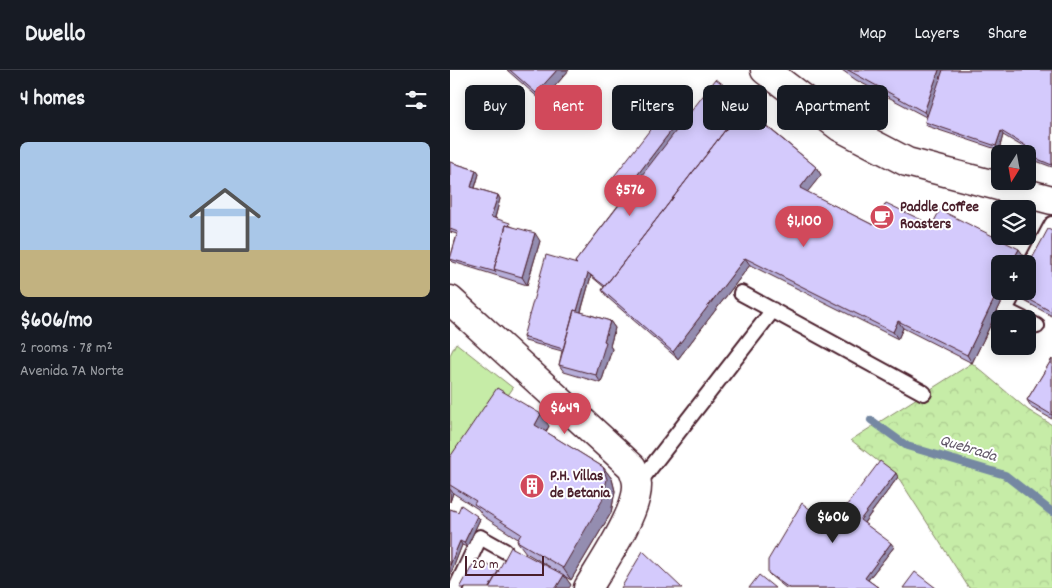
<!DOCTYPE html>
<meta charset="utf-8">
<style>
body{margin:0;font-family:Dekko,sans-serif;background:#242831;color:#f1f3f6;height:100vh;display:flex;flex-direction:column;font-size:19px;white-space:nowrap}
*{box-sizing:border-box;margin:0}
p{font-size:16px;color:#9ea1a6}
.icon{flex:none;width:28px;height:28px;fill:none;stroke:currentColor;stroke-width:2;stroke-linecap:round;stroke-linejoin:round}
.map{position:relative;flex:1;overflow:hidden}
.side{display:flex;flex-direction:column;background:#171b24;width:450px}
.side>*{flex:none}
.banner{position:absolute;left:15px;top:15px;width:475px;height:45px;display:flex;gap:10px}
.needle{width:32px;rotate:191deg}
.fabs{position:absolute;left:541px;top:75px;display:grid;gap:10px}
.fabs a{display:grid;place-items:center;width:45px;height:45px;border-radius:8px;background:#171b24;box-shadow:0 2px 12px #0003;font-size:25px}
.scale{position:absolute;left:15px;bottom:12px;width:79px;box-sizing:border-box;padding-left:5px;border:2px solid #4a1f2b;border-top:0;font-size:14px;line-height:18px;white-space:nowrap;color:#4a1f2b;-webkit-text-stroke:4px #fff;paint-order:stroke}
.price{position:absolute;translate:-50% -42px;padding:0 11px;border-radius:18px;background:#d1495b;color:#fff;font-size:16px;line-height:32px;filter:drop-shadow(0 1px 2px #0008)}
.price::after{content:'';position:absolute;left:50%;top:30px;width:15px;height:11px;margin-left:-8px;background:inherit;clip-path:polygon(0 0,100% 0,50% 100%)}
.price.current{background:#222;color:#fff}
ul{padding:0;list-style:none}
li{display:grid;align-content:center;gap:10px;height:265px;padding:0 20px}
li span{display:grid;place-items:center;height:155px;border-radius:8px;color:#555}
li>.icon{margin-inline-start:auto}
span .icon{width:90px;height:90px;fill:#fffc;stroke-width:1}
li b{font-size:21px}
h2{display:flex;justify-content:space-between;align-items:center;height:60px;padding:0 20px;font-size:21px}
.chip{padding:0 18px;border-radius:8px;background:#171b24;box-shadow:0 2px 12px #0003;font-size:18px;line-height:45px}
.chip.current{background:#d1495b;color:#fff}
header{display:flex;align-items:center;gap:30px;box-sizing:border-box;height:70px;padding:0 25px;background:#171b24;border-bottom:1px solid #363941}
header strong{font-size:24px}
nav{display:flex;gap:28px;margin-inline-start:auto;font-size:18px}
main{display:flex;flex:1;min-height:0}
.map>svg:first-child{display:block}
.grass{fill:#c6eca7;stroke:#888669}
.forest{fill:url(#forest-crowns);stroke:#888669}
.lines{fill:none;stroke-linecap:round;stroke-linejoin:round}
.stream{stroke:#7488a2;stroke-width:8}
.service-casing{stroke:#4a1f2b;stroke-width:18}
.minor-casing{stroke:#4a1f2b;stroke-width:31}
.service{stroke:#fff;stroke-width:14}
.minor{stroke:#fff;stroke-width:28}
.wall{fill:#b6aed9;stroke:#4a1f2b}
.shaded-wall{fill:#948db0;stroke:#4a1f2b}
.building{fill:#d4cafc;stroke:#4a1f2b}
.labels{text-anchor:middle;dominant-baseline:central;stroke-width:4;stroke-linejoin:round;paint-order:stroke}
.poi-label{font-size:15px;font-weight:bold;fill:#4a1f2b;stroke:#fff;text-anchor:start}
.water-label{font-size:16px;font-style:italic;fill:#5f5466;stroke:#fff}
</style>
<header>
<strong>Dwello</strong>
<nav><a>Map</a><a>Layers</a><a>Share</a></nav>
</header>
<main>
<section class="side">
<h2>4 homes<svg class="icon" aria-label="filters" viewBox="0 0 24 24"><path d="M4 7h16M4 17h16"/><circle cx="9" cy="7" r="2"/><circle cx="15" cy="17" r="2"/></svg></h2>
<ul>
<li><span style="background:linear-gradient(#a9c7e8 70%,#c2b280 0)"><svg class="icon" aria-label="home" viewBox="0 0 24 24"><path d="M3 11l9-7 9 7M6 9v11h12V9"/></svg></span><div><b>$606/mo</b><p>2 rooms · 78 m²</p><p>Avenida 7A Norte</p></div></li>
</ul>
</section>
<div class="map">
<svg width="602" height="518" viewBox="0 0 602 518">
<defs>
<pattern id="forest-crowns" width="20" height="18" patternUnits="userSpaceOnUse" patternTransform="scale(1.25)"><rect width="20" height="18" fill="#c6eca7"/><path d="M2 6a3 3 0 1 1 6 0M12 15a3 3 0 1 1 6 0" fill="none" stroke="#acca90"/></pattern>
</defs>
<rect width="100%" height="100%" fill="#fff"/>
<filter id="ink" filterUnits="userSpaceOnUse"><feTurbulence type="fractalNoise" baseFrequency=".02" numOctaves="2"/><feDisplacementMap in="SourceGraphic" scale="10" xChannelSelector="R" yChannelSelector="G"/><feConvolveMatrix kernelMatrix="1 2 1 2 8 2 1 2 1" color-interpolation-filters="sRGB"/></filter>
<g filter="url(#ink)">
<path class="grass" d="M 6,273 L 63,318 L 0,411 L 0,285 Z"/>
<path class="forest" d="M 522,293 L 578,340 L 602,355 L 602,518 L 519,518 L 448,407 L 401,370 Z"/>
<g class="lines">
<path class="stream" d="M 421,350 L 457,376 L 555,405 L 602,442"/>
<defs>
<path id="service" d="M 578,199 L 602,154
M 565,221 L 555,240 L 573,249
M 291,223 L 474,323
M 578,251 L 587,256
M 188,414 L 323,240
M 6,518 L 30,467 L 55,481"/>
<path id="minor" d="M 315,0 L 390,57 L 457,92 L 602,130
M 0,230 L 182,397 C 184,402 187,409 187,415 C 188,442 152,494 138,518"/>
</defs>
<use href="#service" class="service-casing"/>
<use href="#minor" class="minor-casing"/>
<use href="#service" class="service"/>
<use href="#minor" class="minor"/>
</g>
<path class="wall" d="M 57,0 L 119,0 L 92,31 Z
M 392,0 L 602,0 L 602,97 L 578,88 L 578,84 L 575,78 L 553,65 L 549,80 L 477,56 L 475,52 L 476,47 L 406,10 Z
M 300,35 L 303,38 L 300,42 L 366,97 L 371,105 L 357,122 L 423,155 L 482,155 L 574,186 L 570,194 L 550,194 L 550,221 L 557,221 L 522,293 L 453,258 L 448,269 L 300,195 L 228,289 L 157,227 L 152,220 L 154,217 L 141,206 L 131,242 L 160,251 L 165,258 L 160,276 L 162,279 L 151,313 L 114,302 L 109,295 L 112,281 L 75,271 L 73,267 L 126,194 L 125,192 L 173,129 L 163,122 L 158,114 L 229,57 Z
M 0,92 L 26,100 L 29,104 L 25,118 L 48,125 L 50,129 L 45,148 L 63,157 L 90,171 L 77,215 L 3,192 L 0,189 L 7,164 L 0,162 Z
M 602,161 L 602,246 L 569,228 L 564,221 Z
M 602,289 L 602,349 L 582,338 L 577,330 Z
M 99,356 L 96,362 L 153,397 L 162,409 L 165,421 L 161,443 L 121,510 L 114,506 L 121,515 L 49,501 L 100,497 L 76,483 L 67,471 L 68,469 L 33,446 L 28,439 L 3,423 L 0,432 L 0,387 Z
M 448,407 L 414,453 L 444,477 L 418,510 L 429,518 L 336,518 L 321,506 L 318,503 Z
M 0,439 L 8,442 L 27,446 L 30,449 L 17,477 L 12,475 L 0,506 Z"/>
<path class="shaded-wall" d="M 107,0 L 119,0 L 92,31 L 86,23 Z
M 489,0 L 497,0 L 479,49 L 474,42 Z
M 300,35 L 303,38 L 161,222 Z
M 227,53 L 232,61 L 177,132 L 172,125 Z
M 551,61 L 553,65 L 549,80 L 546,76 Z
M 366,97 L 371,105 L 355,125 L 350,118 Z
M 26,100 L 29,104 L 24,121 L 21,117 Z
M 48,125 L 50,129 L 44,151 L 41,147 Z
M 85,163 L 90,171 L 77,215 L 72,207 Z
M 569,179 L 574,186 L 570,194 L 561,194 Z
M 295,188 L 300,195 L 228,289 L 223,282 Z
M 138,203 L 141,206 L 119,283 L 116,279 Z
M 550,217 L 550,221 L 557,221 L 522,293 L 517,285 Z
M 160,251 L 165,258 L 160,276 L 162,279 L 151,313 L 146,305 L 154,271 Z
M 448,251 L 453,258 L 448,269 L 443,262 Z
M 91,344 L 99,356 L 93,367 L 85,355 Z
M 153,397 L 162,409 L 165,421 L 161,443 L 121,510 L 113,498 Z
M 446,403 L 448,407 L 413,454 L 410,450 Z
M 0,419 L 3,423 L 0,432 Z
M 27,446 L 30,449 L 17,477 L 14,473 Z
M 10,471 L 12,475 L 0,506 L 0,495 Z
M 441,473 L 444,477 L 417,511 L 415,508 Z
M 114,505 L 121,515 L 119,518 L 106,518 Z"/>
<path class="building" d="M 60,0 L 107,0 L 86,23 Z
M 398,0 L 489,0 L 474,42 Z
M 493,0 L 602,0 L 602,95 L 578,85 L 578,84 L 573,83 L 576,76 L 551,61 L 546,76 L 475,52 Z
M 266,9 L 300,35 L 297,39 L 293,37 L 155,216 L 138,203 L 127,241 L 124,240 L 113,279 L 73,267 L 96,185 L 127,194 L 125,192 Z
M 293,37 L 366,97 L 350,118 L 423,155 L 436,133 L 482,155 L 490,140 L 569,179 L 561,194 L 550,194 L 550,217 L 517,285 L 448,251 L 443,262 L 295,188 L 223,282 L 152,220 Z
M 213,43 L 227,53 L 172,125 L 158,114 Z
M 0,92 L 26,100 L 21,117 L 48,125 L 41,147 L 60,153 L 59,156 L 56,155 L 44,199 L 46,202 L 0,189 L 8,162 L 0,159 Z
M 56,155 L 85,163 L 72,207 L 44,199 Z
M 598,159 L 602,161 L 602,242 L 564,221 L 578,221 L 578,196 Z
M 124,240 L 160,251 L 154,271 L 156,272 L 146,305 L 109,295 Z
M 602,289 L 602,345 L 577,330 Z
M 47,318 L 91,344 L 85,355 L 153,397 L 157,409 L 152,431 L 113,498 L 67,471 L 71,464 L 24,434 L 26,431 L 0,415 L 0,387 Z
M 430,391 L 446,403 L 410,450 L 441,473 L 415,508 L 429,518 L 339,518 L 318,503 L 318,490 L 352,433 L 381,456 Z
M 11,435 L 27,446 L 14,473 L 10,471 L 0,495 L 0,439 L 8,442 Z
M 61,477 L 114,505 L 106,518 L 39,518 Z
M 193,481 L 232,518 L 171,518 Z
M 26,489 L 49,501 L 39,518 L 10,518 Z
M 465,502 L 486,518 L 453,518 Z
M 309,505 L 325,518 L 299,518 Z"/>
</g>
<defs>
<symbol id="cafe-disc" viewBox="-11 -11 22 22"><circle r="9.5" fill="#d1495b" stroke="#fff"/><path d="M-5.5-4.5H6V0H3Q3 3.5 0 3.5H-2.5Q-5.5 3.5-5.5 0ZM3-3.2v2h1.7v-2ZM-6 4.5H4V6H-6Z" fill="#fff"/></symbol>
<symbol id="building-disc" viewBox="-11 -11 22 22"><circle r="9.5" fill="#d1495b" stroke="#fff"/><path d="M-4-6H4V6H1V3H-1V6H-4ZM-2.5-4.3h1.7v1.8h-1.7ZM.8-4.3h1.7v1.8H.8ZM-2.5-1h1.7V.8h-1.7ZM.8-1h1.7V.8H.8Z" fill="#fff"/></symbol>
</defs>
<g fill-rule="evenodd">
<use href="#cafe-disc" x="418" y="133" width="28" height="28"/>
<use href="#building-disc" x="68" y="402" width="28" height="28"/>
</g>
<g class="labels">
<g class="poi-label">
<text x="450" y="138">Paddle Coffee<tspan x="450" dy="17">Roasters</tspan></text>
<text x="100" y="407">P.H. Villas<tspan x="100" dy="17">de Betania</tspan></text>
</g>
<g class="water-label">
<text transform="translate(518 379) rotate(17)">Quebrada</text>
</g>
</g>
</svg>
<div class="fabs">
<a><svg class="needle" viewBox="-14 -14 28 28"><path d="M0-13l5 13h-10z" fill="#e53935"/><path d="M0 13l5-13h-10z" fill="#9ea1a6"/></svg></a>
<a><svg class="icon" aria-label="layers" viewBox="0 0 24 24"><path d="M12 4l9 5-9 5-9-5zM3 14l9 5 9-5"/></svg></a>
<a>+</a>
<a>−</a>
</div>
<div class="scale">20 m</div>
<b class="price" style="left:180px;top:147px">$576</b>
<b class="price" style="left:354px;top:178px">$1,100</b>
<b class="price" style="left:115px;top:365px">$649</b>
<b class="price current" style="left:383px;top:474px">$606</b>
<div class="banner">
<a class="chip">Buy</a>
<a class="chip current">Rent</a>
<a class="chip">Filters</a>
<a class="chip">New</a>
<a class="chip">Apartment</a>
</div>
</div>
</main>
